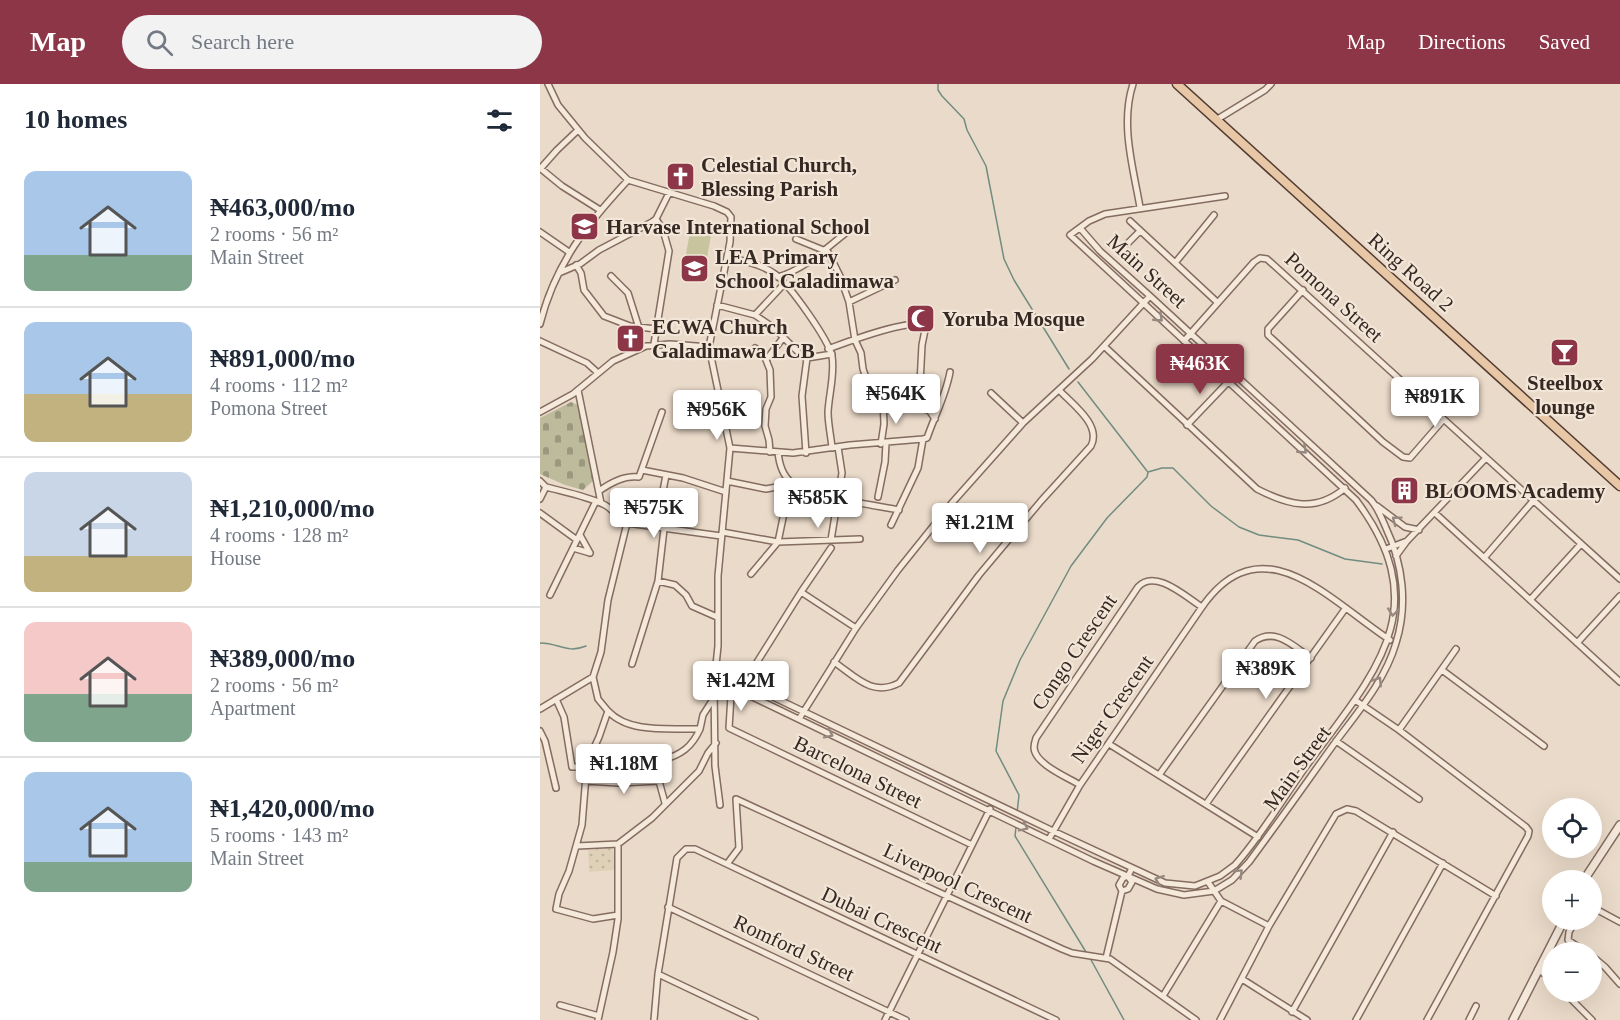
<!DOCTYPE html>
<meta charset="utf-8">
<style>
body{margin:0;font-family:Georgia,serif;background:#f2f2f3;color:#1f2937;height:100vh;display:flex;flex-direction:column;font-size:22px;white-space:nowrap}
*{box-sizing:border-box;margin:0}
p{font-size:20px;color:#747a83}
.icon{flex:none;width:33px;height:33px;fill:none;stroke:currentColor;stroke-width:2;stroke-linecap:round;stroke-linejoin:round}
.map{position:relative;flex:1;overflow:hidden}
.details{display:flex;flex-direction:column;background:#fff;width:540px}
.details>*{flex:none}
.buttons{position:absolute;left:1002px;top:714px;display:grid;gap:12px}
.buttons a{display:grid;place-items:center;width:60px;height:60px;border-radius:50%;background:#fff;box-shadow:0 6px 24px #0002;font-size:30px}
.price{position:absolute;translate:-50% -51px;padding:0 14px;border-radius:6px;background:#fff;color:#222;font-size:20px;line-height:39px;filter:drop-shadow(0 2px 3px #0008)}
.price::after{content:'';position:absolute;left:50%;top:36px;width:18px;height:14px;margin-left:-9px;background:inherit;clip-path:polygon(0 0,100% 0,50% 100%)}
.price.on{background:#8d3647;color:#fff}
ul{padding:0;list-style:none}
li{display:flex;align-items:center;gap:18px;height:150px;padding:0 24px}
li+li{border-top:2px solid #e0e1e3}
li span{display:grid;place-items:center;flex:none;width:168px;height:120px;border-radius:12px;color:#555}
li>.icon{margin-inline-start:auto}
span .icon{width:72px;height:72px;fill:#fffc;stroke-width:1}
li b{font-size:26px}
h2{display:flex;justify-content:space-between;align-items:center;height:72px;padding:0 24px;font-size:26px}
header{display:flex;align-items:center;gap:36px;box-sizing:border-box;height:84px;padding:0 30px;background:#8d3647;color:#fff}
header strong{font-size:28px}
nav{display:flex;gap:33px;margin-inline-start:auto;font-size:21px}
.search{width:420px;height:54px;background:#f2f2f3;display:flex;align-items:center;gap:15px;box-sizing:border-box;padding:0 21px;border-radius:33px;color:#747a83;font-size:22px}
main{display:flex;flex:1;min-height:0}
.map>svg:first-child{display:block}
.farmland{fill:url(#farmland-dots)}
.cemetery{fill:url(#cemetery-stones)}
.pitch{fill:#c7c49e}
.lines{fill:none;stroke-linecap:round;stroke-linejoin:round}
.stream{stroke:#718c80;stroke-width:1.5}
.minor-casing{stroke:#846c60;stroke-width:8}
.tertiary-casing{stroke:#846c60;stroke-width:10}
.primary-casing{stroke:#533c33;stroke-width:11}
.minor{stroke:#f5e9dc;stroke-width:5}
.tertiary{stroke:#f5e9dc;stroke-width:7}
.primary{stroke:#e8c7a6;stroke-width:8}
.oneway{stroke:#96887f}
.labels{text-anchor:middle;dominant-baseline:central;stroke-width:4.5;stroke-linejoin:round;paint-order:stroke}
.poi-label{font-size:21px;font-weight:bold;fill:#362822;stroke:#f2e6d8;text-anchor:start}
.street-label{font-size:21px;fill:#362822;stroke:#f2e6d8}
</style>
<header>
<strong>Map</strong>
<div class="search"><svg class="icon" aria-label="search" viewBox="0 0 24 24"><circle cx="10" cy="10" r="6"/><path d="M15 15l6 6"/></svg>Search here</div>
<nav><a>Map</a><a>Directions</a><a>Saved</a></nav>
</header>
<main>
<section class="details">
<h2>10 homes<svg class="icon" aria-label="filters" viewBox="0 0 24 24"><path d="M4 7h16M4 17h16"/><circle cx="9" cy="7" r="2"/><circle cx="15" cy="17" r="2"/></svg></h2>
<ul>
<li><span style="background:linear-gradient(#a9c7e8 70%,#7fa58c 0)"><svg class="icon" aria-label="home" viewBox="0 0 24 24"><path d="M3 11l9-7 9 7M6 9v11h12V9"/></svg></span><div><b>₦463,000/mo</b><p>2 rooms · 56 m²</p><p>Main Street</p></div></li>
<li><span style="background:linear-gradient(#a9c7e8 60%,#c2b280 0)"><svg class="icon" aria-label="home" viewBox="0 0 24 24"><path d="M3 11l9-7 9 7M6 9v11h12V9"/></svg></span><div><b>₦891,000/mo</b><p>4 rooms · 112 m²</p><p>Pomona Street</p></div></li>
<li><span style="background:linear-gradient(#c9d6e8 70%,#c2b280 0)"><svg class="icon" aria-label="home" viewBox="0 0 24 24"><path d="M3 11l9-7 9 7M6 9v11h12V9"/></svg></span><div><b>₦1,210,000/mo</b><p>4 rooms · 128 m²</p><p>House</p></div></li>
<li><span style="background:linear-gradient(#f6c9c9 60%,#7fa58c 0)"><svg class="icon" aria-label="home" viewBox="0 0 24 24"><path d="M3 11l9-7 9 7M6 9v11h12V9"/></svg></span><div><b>₦389,000/mo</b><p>2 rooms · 56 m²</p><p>Apartment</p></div></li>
<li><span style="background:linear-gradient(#a9c7e8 75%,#7fa58c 0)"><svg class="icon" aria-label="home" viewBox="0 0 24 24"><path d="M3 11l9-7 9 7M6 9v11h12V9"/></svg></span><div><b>₦1,420,000/mo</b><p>5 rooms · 143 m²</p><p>Main Street</p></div></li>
</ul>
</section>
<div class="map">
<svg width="1080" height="936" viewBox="0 0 1080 936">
<defs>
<pattern id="farmland-dots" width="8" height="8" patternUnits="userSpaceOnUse" patternTransform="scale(1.5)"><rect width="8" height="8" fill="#dfd1b7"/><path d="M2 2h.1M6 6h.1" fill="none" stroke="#c0b39d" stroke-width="1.8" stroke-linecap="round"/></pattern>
<pattern id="cemetery-stones" width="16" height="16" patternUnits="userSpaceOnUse" patternTransform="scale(1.5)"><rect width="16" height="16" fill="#bdbb9c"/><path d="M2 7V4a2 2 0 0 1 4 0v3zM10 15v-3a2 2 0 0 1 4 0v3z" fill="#9a987f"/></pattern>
</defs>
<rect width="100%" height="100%" fill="#eadac9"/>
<path class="farmland" d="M 73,764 L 75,786 L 49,788 L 48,766 Z"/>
<path class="cemetery" d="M 31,318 L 38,321 L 54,396 L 43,406 L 25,401 L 0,390 L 0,334 Z"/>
<path class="pitch" d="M 150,148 L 171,151 L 165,185 L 144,181 Z"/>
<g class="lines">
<path class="stream" d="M 398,0 L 398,6 L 402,12 L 424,35 L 427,46 L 446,82 L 464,175 L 474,196 L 529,285
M 538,298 L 607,387
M 608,388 L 622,384 L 633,384 L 671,422 L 699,443 L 719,451 L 758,456 L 805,475 L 842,480
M 0,559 C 20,559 26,570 46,562
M 477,729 L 479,711 L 456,667 L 463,617 L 480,576 L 531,482 L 567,434 L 607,393 L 608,388
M 476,743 L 475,752 L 546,868
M 550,874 L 584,936"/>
<defs>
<path id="minor" d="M 8,0 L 18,21 L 45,54 L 88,96 L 174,122 L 187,128 L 191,133 L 190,158 L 169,263 L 190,364 L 178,492 L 178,562 L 174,600 L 175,682 L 180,721
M 593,0 C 580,40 593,83 600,123
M 676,36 L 725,6 L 731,0
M 0,84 L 22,102 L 60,126
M 1,84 L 17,66 L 38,46
M 590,137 L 677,218
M 0,148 L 29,168
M 256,155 L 288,168 L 300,192 L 309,218 L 315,256 L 321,269 L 323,285 L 328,299 L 339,305 L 343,316 L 344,340 L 341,360
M 587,160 L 600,147
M 187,174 C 203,176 221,180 235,190 C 250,201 288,255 292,272 C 295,290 289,310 288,328 C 288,340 291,352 292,364
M 635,179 L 674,131
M 36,181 L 41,189 L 44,206 L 64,232 L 90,242 L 116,245
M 19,189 L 40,180 L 59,166 L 112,138 L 116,135 L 129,109
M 71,192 L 88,209 L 99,244
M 238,193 C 265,185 285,165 307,148
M 763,206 L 728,245 L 728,251 L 843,358 L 863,373 L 870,374 L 903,336
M 309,218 L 355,196
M 177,221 L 215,231 L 234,244 L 262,272 L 267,274 L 292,270
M 215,231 L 244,200
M 0,240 C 15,180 47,140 88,96
M 0,257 L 47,279 L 58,289
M 644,257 L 714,178 L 720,174 L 727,175 L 1080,495
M 114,260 L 129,167 L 123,146 L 116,135
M 564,262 L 717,405 C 748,421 776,429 805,404
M 215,264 L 224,271 L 230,286 L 231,313 L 226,325 L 225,342 L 229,356 L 230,368
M 288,265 C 307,258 365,236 382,241 L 385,246 L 382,261 L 379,318 L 384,325 L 389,326 L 395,335
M 226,276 L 243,254
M 38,306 L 61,419
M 451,309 L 483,339
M 0,328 L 33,310 L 73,277 L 106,262 L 130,260 L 169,263
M 647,341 L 690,296
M 190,364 L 253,369 L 310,361 L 383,355 L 387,354 C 395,331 406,311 410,288
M 238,368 C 239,378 242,391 251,398 C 272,413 333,421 359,426
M 266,369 L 262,312 L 267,274
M 102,386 L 143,394 L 186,408
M 0,397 L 6,403 C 25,408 47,412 65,421 C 74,426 78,435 87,439 L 181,452
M 187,397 L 226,405 L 247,401
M 59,407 C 70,399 85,391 99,393 L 122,328
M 338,413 L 345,378 L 346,359
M 0,415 L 6,403
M 837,422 L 865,443 L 879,446
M 0,429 L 37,456
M 895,429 L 1080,598
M 351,441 L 378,384 L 383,355
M 116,444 L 126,391
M 182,448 L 238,458 L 320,455
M 40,451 L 50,469
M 291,456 L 302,389 L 298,363
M 33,464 L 50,469
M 846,465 L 867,457
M 856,472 L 867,457 L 946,374
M 944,474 L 993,417
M 211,490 L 238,458 L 249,405 L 247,401
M 118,497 L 135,501 L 146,511 L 152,522 L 177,533
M 261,508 L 291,464
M 10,511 L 56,417
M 990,516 L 1041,460
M 316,544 L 261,508 L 204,599 L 191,612 L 189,644 L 432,761
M 1037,559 L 1080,512
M 294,578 C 316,593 332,613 359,599 L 439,491 L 501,417 L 551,362 C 562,341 532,320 519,306
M 92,580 L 118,497 L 124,445
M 902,586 L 1004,662
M 204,599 L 513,747 L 625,799 L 655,802 L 680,792 L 695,781 C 722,751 743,714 767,681 C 834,590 898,525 816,416 L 530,151 L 549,137 L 565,130 L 685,112
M 198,606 L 553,777 L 617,805 L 644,811 L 674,807 L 692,796 L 709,778 C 738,739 766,699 794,660 C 817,629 845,597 856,559 C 868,521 863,480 846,444 C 842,435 838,424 831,416 L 610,212 L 560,167 L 540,144
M 16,615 L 24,633 L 32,683 L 46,683
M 815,616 L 859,646 L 986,743 L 989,747 L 988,752 L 887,936
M 0,625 L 53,593
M 68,627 C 89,650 131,644 160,645 L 163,631 L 175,612
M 259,635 L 316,544 L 358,486 L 411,420 L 483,339 L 552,275 L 610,212
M 859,646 L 916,565
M 0,647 L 5,657 L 16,704
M 796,657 L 879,715
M 569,660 L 718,753
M 619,691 L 715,557 C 736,543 753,562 771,574
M 45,697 L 79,699 L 119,697 L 125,719
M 119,697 L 122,676 C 141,671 152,663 160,645
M 540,701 C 527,693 495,680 494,664 C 494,660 495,657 496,654 L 598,503 C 615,484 646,513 662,523
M 666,720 L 805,525
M 509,755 L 540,701 L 662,523 C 722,437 790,517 850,556
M 37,762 L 78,760 L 112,734 L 159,687 L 168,669 L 176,659
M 187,780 L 199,764 L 196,715 L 522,865 L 532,869 L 570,875 L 656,936
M 589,794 L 592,798 L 588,805 L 582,807 L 579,801 L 583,794 L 588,792 L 592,784
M 668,798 L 681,817 L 729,842
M 128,823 L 366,936
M 1052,823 L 1080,838
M 78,831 L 53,835 L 16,825 L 19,810 L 29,787 L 42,741 L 47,679 L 59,653 L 68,627 L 58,615 L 53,593 L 61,568 L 68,516 L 87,439
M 1036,836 L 1029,848 L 1028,856 L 1046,868
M 1052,872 L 1065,883 L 1080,900
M 566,874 L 582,807
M 998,885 L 1012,896
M 118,890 L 215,936
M 702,895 L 767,936
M 1024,908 L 1052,936
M 623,912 L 681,817
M 20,921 L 59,932
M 752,928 L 853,748
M 58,936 L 73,868 L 78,835 L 78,760
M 114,936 L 118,890 L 137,774 L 146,765 L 155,765 L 516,936
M 345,936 L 450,725
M 680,936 L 729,842 L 796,730 L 807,725 L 816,727 L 956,812
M 816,936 L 903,779
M 929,936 L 936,922"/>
<path id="tertiary" d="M 1044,796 L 1080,741
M 973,936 L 1024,836"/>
<path id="primary" d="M 637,0 L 1080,402"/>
</defs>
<use href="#minor" class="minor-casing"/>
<use href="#tertiary" class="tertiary-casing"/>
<use href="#primary" class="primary-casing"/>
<use href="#minor" class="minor"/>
<use href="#tertiary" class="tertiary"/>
<use href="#primary" class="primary"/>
</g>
<defs><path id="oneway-chevron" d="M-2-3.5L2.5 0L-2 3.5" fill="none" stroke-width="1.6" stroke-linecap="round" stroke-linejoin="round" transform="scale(1.5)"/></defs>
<g class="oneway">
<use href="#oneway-chevron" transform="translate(619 234) rotate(43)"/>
<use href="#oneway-chevron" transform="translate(763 366) rotate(43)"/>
<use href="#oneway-chevron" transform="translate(856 436) rotate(-143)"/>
<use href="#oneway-chevron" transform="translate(853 528) rotate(96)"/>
<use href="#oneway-chevron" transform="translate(838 597) rotate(-57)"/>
<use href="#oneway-chevron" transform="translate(289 650) rotate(26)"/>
<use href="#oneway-chevron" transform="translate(484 743) rotate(26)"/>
<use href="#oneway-chevron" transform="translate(699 789) rotate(-45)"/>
<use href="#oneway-chevron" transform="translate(619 796) rotate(-160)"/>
</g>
<defs>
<symbol id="church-square" viewBox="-11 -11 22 22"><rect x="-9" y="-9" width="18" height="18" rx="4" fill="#8d3647" stroke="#f2e6d8"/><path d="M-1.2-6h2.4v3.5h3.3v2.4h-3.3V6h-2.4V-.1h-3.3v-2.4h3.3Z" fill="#fff"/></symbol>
<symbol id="school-square" viewBox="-11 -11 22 22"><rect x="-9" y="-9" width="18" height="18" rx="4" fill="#8d3647" stroke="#f2e6d8"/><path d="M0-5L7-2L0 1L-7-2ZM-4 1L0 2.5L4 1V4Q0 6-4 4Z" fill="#fff"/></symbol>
<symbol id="mosque-square" viewBox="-11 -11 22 22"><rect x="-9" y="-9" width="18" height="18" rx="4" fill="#8d3647" stroke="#f2e6d8"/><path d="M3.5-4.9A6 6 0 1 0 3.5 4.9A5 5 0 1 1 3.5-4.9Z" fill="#fff"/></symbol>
<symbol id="bar-square" viewBox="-11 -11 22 22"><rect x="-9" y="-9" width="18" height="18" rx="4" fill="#8d3647" stroke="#f2e6d8"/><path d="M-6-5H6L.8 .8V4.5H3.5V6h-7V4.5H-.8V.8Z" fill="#fff"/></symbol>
<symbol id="building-square" viewBox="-11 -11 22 22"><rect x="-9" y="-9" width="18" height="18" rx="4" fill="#8d3647" stroke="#f2e6d8"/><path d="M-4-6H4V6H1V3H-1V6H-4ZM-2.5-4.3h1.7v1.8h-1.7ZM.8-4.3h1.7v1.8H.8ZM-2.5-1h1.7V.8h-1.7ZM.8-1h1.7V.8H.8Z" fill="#fff"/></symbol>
</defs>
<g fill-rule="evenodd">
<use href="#church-square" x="124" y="76" width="33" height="33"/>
<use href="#school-square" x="28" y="126" width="33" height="33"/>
<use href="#school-square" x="138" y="168" width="33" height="33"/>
<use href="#mosque-square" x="364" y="218" width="33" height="33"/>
<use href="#church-square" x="74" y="238" width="33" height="33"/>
<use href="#bar-square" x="1008" y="252" width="33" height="33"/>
<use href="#building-square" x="848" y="390" width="33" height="33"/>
</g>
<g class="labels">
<g class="poi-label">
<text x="161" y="81">Celestial Church,<tspan x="161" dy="24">Blessing Parish</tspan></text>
<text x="66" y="143">Harvase International School</text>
<text x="175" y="173">LEA Primary<tspan x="175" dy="24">School Galadimawa</tspan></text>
<text x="402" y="235">Yoruba Mosque</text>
<text x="112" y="243">ECWA Church<tspan x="112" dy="24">Galadimawa LCB</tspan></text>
<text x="1025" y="299" text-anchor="middle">Steelbox<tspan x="1025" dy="24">lounge</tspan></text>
<text x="885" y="407">BLOOMS Academy</text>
</g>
<g class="street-label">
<text transform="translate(607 187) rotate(42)">Main Street</text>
<text transform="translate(871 188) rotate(42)">Ring Road 2</text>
<text transform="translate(794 213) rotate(42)">Pomona Street</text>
<text transform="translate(534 568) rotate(-56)">Congo Crescent</text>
<text transform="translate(572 625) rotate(-55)">Niger Crescent</text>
<text transform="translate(757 684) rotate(-54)">Main Street</text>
<text transform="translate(318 688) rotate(26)">Barcelona Street</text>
<text transform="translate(418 799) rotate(25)">Liverpool Crescent</text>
<text transform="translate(342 836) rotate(25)">Dubai Crescent</text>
<text transform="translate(254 864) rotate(25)">Romford Street</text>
</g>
</g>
</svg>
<div class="buttons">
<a><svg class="icon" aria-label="locate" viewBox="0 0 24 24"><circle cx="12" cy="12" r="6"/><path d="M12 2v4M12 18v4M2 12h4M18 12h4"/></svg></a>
<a>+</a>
<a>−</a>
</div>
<b class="price on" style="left:660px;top:311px">₦463K</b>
<b class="price" style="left:356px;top:341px">₦564K</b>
<b class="price" style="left:895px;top:344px">₦891K</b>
<b class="price" style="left:177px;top:357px">₦956K</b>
<b class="price" style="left:278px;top:445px">₦585K</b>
<b class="price" style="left:114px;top:455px">₦575K</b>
<b class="price" style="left:440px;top:470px">₦1.21M</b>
<b class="price" style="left:726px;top:616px">₦389K</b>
<b class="price" style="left:201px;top:628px">₦1.42M</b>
<b class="price" style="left:84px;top:711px">₦1.18M</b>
</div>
</main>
